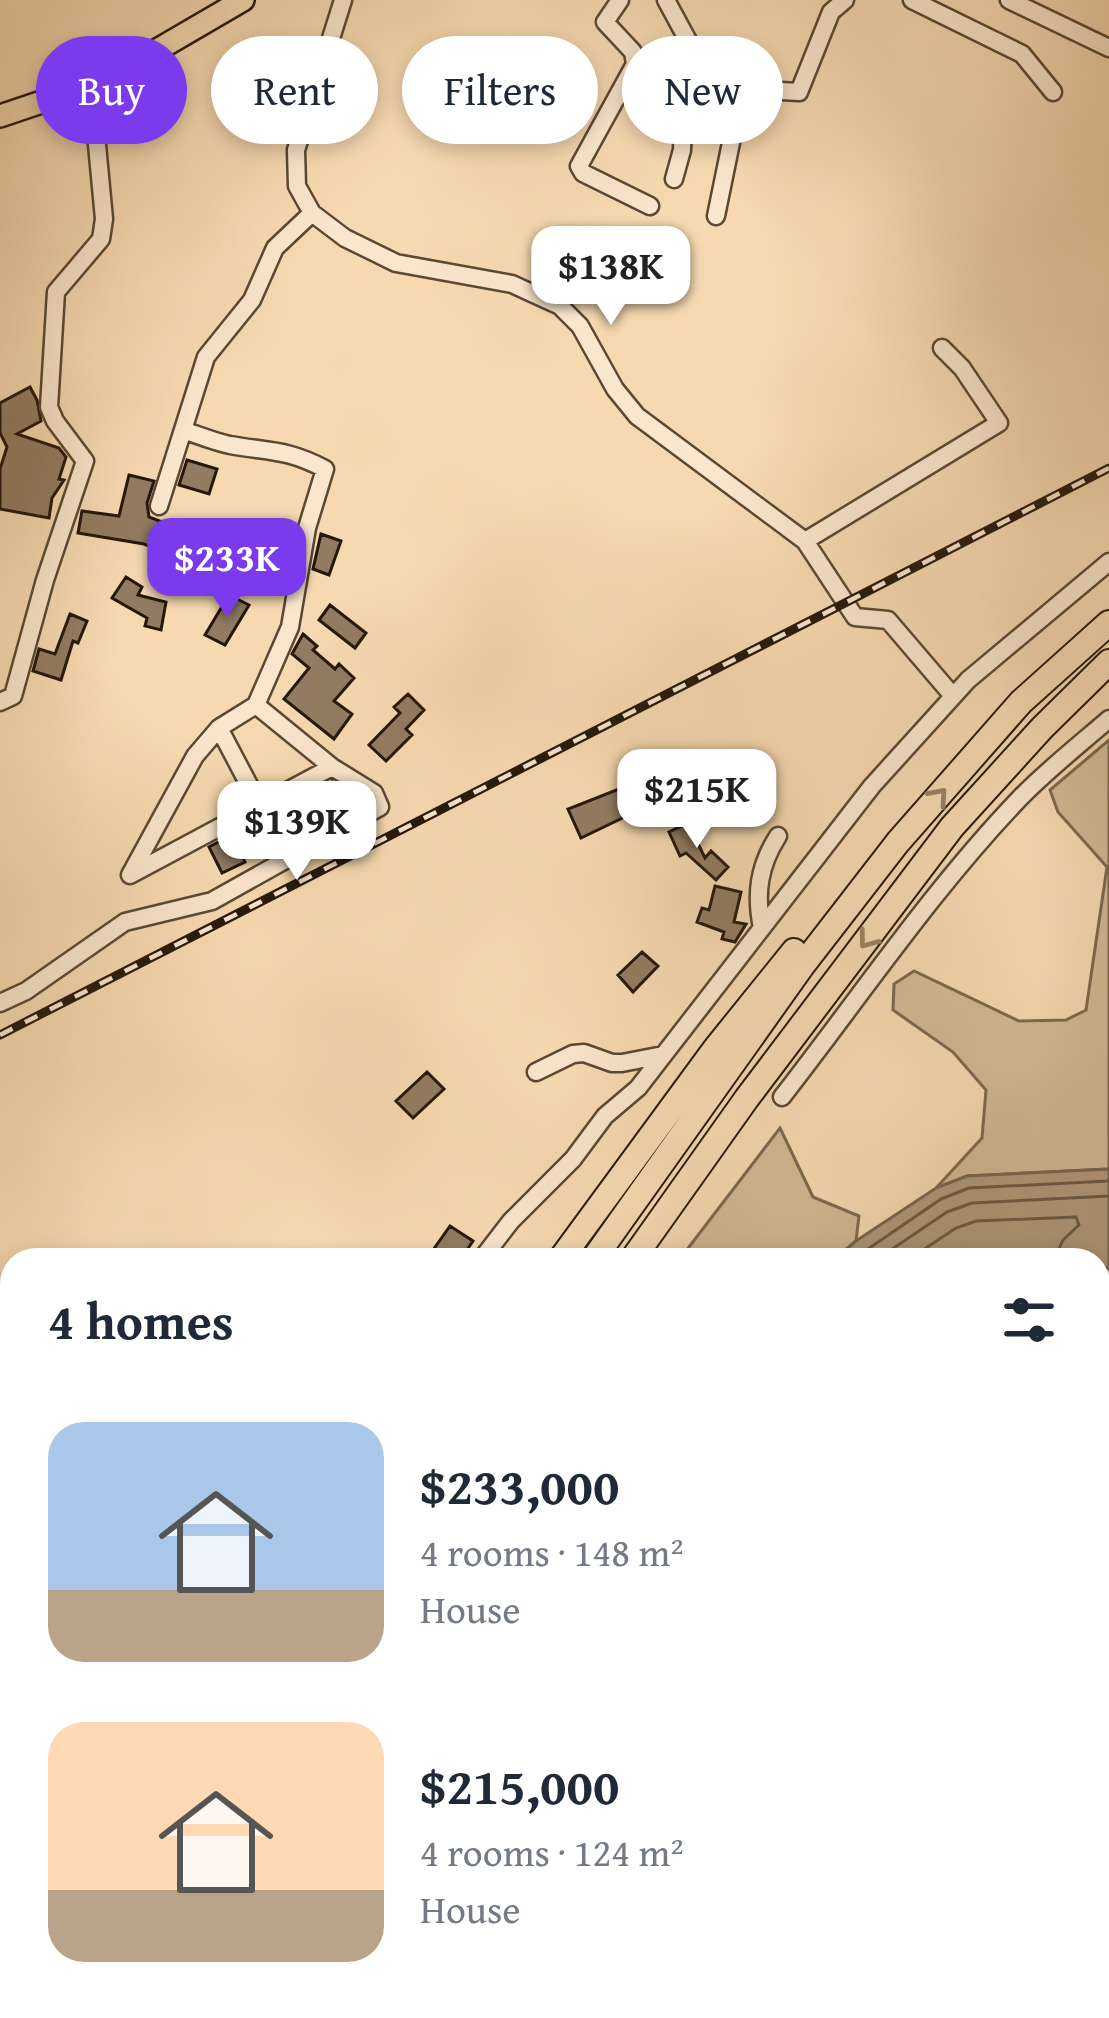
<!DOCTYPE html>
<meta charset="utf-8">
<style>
body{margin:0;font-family:"Gentium Book Plus",serif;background:#f6f6f7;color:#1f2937;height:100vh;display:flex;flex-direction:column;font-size:45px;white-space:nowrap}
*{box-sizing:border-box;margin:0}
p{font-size:39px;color:#747a83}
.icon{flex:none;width:66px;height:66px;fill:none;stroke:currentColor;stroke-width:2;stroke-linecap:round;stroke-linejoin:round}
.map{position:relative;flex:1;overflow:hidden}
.side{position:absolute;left:0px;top:1248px;width:1110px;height:771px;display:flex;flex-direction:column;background:#fff;border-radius:36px 36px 0 0;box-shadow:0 6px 18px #0003}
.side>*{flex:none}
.top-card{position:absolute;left:36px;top:36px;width:1038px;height:108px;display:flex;gap:24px}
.price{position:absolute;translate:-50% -102px;padding:0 27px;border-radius:24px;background:#fff;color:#222;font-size:39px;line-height:78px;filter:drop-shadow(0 3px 6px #0008)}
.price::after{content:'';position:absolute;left:50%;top:72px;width:36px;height:27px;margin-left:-18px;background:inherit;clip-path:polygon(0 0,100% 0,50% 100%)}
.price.on{background:#7c3aed;color:#fff}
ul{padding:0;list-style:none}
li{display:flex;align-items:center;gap:36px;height:300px;padding:0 48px}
li span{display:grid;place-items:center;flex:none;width:336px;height:240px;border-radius:36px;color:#555}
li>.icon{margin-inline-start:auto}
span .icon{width:144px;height:144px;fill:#fffc;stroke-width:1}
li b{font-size:51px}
h2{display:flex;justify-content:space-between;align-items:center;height:144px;padding:0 48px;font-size:51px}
.pill{padding:0 42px;border-radius:54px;background:#fff;box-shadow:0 6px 18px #0003;font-size:42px;line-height:108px}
.pill.on{background:#7c3aed;color:#fff}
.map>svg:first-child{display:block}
.green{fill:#d3b895;stroke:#7c6850;stroke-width:3}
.water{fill:#af9779;stroke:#77644d;stroke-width:3}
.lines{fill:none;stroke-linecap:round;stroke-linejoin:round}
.shore{stroke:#6a5842;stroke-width:3}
.building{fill:#927c61;stroke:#24180b;stroke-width:3}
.minor-casing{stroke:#594834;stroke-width:21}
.major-casing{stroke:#24180b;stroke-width:26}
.highway-casing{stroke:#24180b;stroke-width:28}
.minor{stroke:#fae6cc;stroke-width:16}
.major{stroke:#f7d9b1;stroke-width:21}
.highway{stroke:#f7d9b1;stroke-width:24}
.rail-casing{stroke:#24180b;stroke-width:9}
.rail{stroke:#fae6cc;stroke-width:4.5;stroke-dasharray:14;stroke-linecap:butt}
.oneway{stroke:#988266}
</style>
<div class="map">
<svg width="1109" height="2018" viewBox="0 0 1109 2018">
<rect width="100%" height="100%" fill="#f7d9b1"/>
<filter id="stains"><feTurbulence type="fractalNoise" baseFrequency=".00167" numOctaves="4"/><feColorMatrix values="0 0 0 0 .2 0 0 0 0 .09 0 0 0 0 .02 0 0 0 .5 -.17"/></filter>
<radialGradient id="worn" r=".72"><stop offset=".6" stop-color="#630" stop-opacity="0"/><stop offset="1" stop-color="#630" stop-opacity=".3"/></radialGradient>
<path class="green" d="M 1109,740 L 1109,1169 L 967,1176 L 936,1188 L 982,1138 L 986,1090 L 953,1052 L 893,1010 L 894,984 L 914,971 L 1019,1021 L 1066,1020 L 1086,1010 L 1107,867 L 1058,812 L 1050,790 Z
M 780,1128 L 813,1197 L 859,1216 L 856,1241 L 833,1260 L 679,1260 Z
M 12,1517 L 12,1922 L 0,1913 L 0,1525 Z"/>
<path class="water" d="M 1109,1169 L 1109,1269 L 1098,1264 L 1098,1260 L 1082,1257 L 1053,1260 L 833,1260 L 856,1241 L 936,1188 L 967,1176 Z
M 0,1913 L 12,1922 L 12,2007 L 193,2007 L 225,2018 L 0,2018 Z"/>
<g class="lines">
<path class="shore" d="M 852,1260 L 941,1199 L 969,1188 L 1109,1181
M 876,1260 L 947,1212 L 972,1203 L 1109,1196
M 908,1260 L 956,1228 L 976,1221 L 1076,1217 L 1079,1225 L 1063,1240 L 1054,1260"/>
</g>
<path class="building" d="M 30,387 L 37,400 L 41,421 L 17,434 L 59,448 L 66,457 L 59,479 L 64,480 L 52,498 L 49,518 L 0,509 L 0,469 L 7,447 L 0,433 L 0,403 Z
M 187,460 L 217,469 L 209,494 L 179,485 Z
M 129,475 L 154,481 L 147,503 L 149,517 L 201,537 L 193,553 L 172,545 L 169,554 L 144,544 L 78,533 L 82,511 L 119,516 Z
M 321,534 L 341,541 L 329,575 L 313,569 Z
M 126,577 L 142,587 L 138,595 L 166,602 L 161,630 L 145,626 L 147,618 L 112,598 Z
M 229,595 L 249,605 L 225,645 L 205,635 Z
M 330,605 L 366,633 L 355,648 L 319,620 Z
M 70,614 L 87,621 L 78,643 L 73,641 L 61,680 L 33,671 L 39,649 L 55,654 Z
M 303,634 L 317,646 L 313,650 L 335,669 L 339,664 L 354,678 L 334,701 L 352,714 L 334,739 L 284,699 L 309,668 L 292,654 Z
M 408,694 L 424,710 L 406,729 L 412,735 L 386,761 L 369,745 L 400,713 L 394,707 Z
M 332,782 L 345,799 L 326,810 L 324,807 L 289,824 L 282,808 Z
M 624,787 L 643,808 L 581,838 L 568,809 Z
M 272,822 L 277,835 L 241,854 L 245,862 L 222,873 L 209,847 L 232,835 L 235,842 Z
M 688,823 L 705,858 L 711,851 L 728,867 L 716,880 L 686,853 L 680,856 L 669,832 Z
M 715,886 L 741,892 L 734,922 L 746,924 L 735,942 L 722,939 L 724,932 L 697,922 L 702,908 L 709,910 Z
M 642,952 L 658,966 L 633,992 L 618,975 Z
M 427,1072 L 444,1089 L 413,1118 L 396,1101 Z
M 450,1226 L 473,1241 L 460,1260 L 426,1260 Z"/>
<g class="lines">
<defs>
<path id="minor" d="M 343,0 L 296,150 L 297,186 L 312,213 L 345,238 L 396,263 L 512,284 L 560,306 L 580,326 L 615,389 L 637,416 L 805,541 L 855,617 L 888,620 L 953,696
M 620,0 L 605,22 L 633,52 L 635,64 L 579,166 L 583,173 L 650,206
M 666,0 L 705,72 L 742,89 L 799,92 L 831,12 L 845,0
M 912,0 L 1022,54 L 1053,92
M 1009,0 L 1109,48
M 674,179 L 682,150 L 683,120 L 705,72
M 716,216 L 742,89
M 183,430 C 198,435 215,442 230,445 C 270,452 287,449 325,469 L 307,528 L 290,627 L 256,705 L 219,728 L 195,756 L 130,875 L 332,767
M 159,506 L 206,357 L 252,300 L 275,248 L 312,213
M 805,541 L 999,423 L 962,368 L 942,348
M 0,702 L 13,696 L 45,580 L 85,461 L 55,421 L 49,407 L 56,292 L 101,239 L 104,219 L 96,134 L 104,81
M 219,728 L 259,804
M 762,928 C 755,893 759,866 778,836
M 0,1003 L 26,991 L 125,922 L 212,901 L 380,807 L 374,793 L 332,767 L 256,705
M 536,1072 L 573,1054 L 584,1053 L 612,1063 L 622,1063 L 663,1055
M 782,1097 C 860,997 932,890 1019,799 C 1047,770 1079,745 1109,719
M 481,1260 L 511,1221 L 573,1159 L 605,1116 L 638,1088 L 872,786 L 968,680 L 1109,562
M 1098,1333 L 1109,1339
M 1102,1572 L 1103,1502
M 1098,1631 L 1109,1634
M 491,2007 L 492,2018
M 692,2007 L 716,2018
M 822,2007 L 845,2018
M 725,2018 L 742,2007"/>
<path id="major" d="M 0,116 L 104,81 L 243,0"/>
<path id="highway" d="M 560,1260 L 715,1049 L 794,951
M 593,1260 L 802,966 L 898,842 L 1021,702 L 1109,623
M 632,1260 L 747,1098 L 952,827 L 1042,728 L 1109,662
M 98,2018 L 104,2007
M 124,2018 L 129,2007"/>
</defs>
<use href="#minor" class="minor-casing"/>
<use href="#major" class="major-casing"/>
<use href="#highway" class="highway-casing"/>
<use href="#minor" class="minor"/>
<use href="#major" class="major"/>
<use href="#highway" class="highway"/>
<defs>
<path id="rail" d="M 0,1035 L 1109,468"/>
</defs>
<use href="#rail" class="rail-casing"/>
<use href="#rail" class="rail"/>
</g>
<defs><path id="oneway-chevron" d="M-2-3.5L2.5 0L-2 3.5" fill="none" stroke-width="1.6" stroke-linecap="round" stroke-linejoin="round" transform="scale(3)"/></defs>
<g class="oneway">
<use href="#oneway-chevron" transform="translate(939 796) rotate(-49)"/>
<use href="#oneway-chevron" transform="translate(867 940) rotate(127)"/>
</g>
<rect width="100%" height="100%" filter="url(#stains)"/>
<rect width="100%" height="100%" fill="url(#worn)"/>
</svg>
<b class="price" style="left:611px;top:328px">$138K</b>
<b class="price on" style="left:227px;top:620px">$233K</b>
<b class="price" style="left:697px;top:851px">$215K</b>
<b class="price" style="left:297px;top:883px">$139K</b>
<div class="top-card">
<a class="pill on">Buy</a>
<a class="pill">Rent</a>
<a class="pill">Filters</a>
<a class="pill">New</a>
</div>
<section class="side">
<h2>4 homes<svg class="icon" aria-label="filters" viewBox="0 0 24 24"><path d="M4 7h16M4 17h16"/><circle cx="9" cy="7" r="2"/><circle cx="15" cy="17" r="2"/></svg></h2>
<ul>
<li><span style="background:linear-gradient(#a9c7e8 70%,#b9a48a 0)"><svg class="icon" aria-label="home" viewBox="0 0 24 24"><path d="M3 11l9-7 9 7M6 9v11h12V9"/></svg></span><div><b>$233,000</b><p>4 rooms · 148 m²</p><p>House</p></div></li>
<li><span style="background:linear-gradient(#ffd9b3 70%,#b9a48a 0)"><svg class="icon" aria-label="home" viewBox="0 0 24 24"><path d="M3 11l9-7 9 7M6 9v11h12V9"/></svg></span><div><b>$215,000</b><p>4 rooms · 124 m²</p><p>House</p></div></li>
</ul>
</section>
</div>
